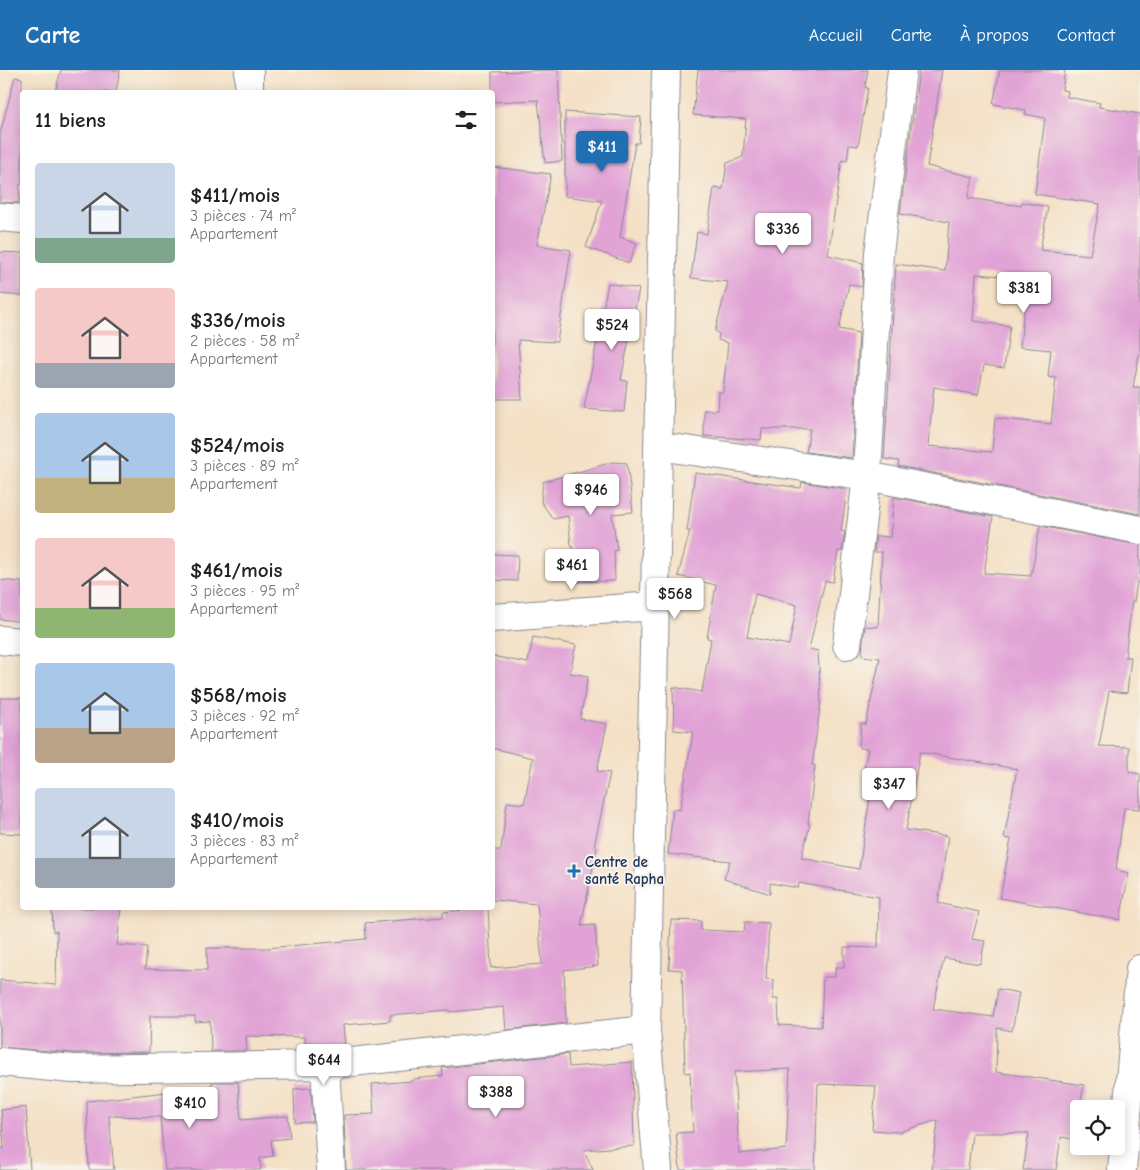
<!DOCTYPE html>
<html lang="fr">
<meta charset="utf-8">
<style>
body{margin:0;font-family:"Comic Neue",sans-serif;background:#f2f2f2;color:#222;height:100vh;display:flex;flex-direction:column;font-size:19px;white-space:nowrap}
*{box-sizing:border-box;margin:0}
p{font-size:16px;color:#767676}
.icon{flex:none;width:28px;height:28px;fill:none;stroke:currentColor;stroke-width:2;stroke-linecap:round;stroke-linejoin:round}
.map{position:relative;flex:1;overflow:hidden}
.sheet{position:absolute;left:20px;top:20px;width:475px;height:820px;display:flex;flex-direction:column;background:#fff;border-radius:5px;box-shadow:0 2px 12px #0003}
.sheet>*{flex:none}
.fabs{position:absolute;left:1070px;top:1030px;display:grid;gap:10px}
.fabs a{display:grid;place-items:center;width:55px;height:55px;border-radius:5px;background:#fff;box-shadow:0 2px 12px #0003;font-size:25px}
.price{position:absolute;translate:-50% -42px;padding:0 11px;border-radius:5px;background:#fff;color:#222;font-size:16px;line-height:32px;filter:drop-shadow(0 1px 2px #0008)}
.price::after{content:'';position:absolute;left:50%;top:30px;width:15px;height:11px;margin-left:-8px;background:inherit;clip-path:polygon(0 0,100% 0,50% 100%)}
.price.active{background:#1f6fb2;color:#fff}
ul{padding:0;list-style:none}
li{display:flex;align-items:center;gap:15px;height:125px;padding:0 15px}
li span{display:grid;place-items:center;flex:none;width:140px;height:100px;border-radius:5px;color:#555}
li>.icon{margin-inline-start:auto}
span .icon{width:60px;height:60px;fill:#fffc;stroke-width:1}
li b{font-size:21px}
h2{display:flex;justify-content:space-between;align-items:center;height:60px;padding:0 15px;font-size:21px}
header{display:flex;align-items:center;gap:30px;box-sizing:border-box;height:70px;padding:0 25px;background:#1f6fb2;color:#fff}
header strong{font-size:24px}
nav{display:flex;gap:28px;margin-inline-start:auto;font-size:18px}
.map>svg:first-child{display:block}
.building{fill:#e1a2d6;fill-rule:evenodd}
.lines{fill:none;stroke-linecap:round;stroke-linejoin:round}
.minor-casing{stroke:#888892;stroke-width:30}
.minor{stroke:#fff;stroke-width:28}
.poi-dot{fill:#1f6fb2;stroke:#f7f3e8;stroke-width:2}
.labels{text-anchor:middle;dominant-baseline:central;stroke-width:4;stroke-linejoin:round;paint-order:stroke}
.poi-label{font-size:15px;font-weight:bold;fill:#1b2f5e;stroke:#f7f3e8;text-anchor:start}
</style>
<header>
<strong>Carte</strong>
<nav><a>Accueil</a><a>Carte</a><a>À propos</a><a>Contact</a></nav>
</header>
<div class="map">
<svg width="1140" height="1100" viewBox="0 0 1140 1100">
<rect width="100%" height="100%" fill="#f7f3e8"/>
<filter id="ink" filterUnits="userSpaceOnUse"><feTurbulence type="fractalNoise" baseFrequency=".02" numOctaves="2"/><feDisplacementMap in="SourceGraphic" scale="10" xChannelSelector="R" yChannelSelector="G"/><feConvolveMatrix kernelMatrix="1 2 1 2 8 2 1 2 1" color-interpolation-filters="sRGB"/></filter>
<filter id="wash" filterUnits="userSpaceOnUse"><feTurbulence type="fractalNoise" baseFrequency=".0096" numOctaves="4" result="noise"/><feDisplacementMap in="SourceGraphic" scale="20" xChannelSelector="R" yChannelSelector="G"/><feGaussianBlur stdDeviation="1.12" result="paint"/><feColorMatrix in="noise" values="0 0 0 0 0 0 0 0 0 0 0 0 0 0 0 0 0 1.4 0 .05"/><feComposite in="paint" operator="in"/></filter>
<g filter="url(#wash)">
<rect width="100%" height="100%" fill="#f4e0c5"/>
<g id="blocks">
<path class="building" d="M 61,0 L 120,0 L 116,22 L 55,22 Z
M 558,0 L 562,91 L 545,93 L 538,30 L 492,32 L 492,2 Z
M 698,0 L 868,0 L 865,17 L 868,18 L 858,76 L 849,75 L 847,91 L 842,90 L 828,185 L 863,193 L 862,217 L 849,214 L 839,259 L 859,263 L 852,388 L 806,382 L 810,359 L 762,359 L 761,370 L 704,366 L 704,340 L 718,340 L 719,322 L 723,322 L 728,273 L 718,270 L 719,264 L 715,261 L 728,212 L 691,208 L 697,162 L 707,164 L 714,118 L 723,119 L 727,93 L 743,87 L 746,49 L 693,45 Z
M 919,0 L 942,0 L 927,96 L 973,107 L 968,128 L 1021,136 L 1022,132 L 1048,137 L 1040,180 L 1090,185 L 1100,134 L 1035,124 L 1045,48 L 1025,44 L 1026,40 L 993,34 L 1000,0 L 1065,0 L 1062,20 L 1068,21 L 1067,27 L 1100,33 L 1099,37 L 1140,44 L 1140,280 L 1133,317 L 1140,317 L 1140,444 L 898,396 L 899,391 L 884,389 L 896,194 L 945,201 L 949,152 L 900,144 ZM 976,204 L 1027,208 L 1020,277 L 1051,280 L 1048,307 L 1056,308 L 1051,354 L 995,348 L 992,382 L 928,376 L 934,317 L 978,325 L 984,295 L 1004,298 L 1010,256 L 973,251 Z
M 15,7 L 22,8 L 22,114 L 20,114 L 19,133 L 0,132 L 0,64 Z
M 565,42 L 641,47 L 639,73 L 635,73 L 620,167 L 637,173 L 629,193 L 586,177 L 602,131 L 565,126 Z
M 492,97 L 551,104 L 537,175 L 571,180 L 557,272 L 518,270 L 522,329 L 492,329 Z
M 0,182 L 22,183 L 22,226 L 0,224 Z
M 608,213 L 639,219 L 621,310 L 627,311 L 624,342 L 584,339 Z
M 613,392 L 627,393 L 633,442 L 612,444 L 617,480 L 614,481 L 615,511 L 572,512 L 571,487 L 579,487 L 571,475 L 568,446 L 553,449 L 541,432 L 543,412 Z
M 695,403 L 801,418 L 802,412 L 847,419 L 841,461 L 845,462 L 842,481 L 838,481 L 833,512 L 825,511 L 809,579 L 818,581 L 821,631 L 812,695 L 815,695 L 808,754 L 810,755 L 801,788 L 859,799 L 874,701 L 864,699 L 868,679 L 859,678 L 861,653 L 866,654 L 880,588 L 862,586 L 863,570 L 865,556 L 878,557 L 882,482 L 874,482 L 876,466 L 890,467 L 894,427 L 993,447 L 984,503 L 1031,506 L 1040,456 L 1140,475 L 1140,512 L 1137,512 L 1134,532 L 1132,531 L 1125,587 L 1131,587 L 1127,623 L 1109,621 L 1099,676 L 1129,677 L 1129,702 L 1140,704 L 1140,739 L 1124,738 L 1116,800 L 1129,803 L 1120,850 L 1000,828 L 1011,769 L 1004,768 L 1017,699 L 920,682 L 906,760 L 948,766 L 938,833 L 979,842 L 972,869 L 985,871 L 980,894 L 944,888 L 933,939 L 993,947 L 998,919 L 1019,923 L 1012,961 L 997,958 L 996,1002 L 1084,1015 L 1079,1039 L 1079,1070 L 1061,1067 L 1056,1100 L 1023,1100 L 1029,1063 L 972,1063 L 968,1100 L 932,1100 L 938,1050 L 899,1062 L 872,1060 L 876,1016 L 818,1014 L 815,1100 L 680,1100 L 676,1063 L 693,1062 L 690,1002 L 685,1003 L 682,900 L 669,899 L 671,850 L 701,851 L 701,860 L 744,862 L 745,852 L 769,853 L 766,909 L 774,910 L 773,929 L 778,929 L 779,955 L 821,957 L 823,907 L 835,907 L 835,897 L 844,897 L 844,877 L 878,878 L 879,827 L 799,813 L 798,818 L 770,813 L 770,824 L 724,809 L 730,791 L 668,784 L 673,739 L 680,740 L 693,662 L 674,660 L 673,617 L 702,622 L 711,569 L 707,568 L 716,515 L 678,506 L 690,461 L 687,461 ZM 755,524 L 797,535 L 789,575 L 747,567 ZM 790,999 L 786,1079 L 739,1084 L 734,1002 Z
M 492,484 L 518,485 L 517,511 L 492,510 Z
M 0,510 L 22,512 L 22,552 L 0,549 Z
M 533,567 L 576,575 L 570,603 L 588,606 L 580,649 L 607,654 L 597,701 L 610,703 L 594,776 L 597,777 L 581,856 L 595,855 L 598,896 L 564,900 L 566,953 L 506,960 L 504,937 L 449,942 L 449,940 L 390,945 L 390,951 L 343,955 L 345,977 L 306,980 L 305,967 L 246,966 L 247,981 L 211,981 L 210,951 L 195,952 L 195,946 L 150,946 L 149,982 L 74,983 L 0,977 L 0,910 L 56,915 L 57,861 L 53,862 L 52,838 L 121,838 L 117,875 L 147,877 L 145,899 L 207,900 L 207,878 L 267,878 L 366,869 L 365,853 L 443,847 L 443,842 L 488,838 L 491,898 L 542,894 L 537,834 L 492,830 L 492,780 L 501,780 L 507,732 L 524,734 L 533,688 L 492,678 L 492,647 L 498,625 L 492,624 L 492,586 L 528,593 Z
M 0,628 L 22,628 L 22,764 L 0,763 Z
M 568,984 L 569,997 L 632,992 L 634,1076 L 584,1080 L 593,1100 L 346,1100 L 344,1045 L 374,1044 L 372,1014 L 413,1011 L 413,1009 L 443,1006 L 442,998 Z
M 212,1012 L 238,1012 L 241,1050 L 288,1046 L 290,1068 L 271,1070 L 273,1086 L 260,1088 L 261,1100 L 165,1100 L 160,1047 L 109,1046 L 114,1100 L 89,1100 L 87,1031 L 212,1017 Z
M 311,1018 L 313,1052 L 295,1053 L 294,1019 Z
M 26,1037 L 30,1100 L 0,1100 L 0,1078 L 4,1078 L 1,1040 Z"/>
</g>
</g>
<g filter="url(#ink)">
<use href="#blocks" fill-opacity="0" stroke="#888892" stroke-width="1"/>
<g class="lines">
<defs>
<path id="minor" d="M 249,22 L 249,0
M 0,147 L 22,149
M 658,376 L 867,406 L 1140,460
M 492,548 L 654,536
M 0,570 L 22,572
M 847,575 L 867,406 L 879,183 L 902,0
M 0,992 L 73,999 L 325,995 L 646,960
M 325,995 L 331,1100
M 658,1100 L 646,960 L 666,0
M 1122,1100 L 1140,899"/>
</defs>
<use href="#minor" class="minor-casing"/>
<use href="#minor" class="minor"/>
</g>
</g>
<path class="poi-dot" d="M571.5 793.5h5v5h5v5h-5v5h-5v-5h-5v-5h5z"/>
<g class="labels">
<g class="poi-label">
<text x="585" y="792">Centre de<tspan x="585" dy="17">santé Rapha</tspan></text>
</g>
</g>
</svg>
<div class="fabs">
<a><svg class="icon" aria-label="locate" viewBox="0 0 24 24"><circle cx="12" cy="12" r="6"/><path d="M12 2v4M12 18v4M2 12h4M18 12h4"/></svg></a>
</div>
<b class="price active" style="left:602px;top:103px">$411</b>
<b class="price" style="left:783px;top:185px">$336</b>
<b class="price" style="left:1024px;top:244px">$381</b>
<b class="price" style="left:612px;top:281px">$524</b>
<b class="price" style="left:591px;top:446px">$946</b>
<b class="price" style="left:572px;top:521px">$461</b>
<b class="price" style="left:675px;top:550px">$568</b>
<b class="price" style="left:889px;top:740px">$347</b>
<b class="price" style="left:324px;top:1016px">$644</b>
<b class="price" style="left:496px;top:1048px">$388</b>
<b class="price" style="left:190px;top:1059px">$410</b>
<section class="sheet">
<h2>11 biens<svg class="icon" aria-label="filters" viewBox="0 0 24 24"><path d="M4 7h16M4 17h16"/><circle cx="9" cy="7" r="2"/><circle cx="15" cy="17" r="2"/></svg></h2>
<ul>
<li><span style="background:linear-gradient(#c9d6e8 75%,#7fa58c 0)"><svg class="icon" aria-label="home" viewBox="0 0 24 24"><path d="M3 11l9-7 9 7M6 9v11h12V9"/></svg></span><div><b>$411/mois</b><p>3 pièces · 74 m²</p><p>Appartement</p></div></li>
<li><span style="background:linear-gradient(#f6c9c9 75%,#9aa5b1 0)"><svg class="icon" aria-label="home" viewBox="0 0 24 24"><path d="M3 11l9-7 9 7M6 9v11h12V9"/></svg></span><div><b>$336/mois</b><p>2 pièces · 58 m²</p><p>Appartement</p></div></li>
<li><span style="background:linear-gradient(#a9c7e8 65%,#c2b280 0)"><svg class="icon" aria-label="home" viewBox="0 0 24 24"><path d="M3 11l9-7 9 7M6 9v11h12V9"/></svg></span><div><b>$524/mois</b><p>3 pièces · 89 m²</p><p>Appartement</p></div></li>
<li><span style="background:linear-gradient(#f6c9c9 70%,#8fb573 0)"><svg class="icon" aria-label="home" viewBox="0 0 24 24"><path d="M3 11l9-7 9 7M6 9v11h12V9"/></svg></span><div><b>$461/mois</b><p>3 pièces · 95 m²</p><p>Appartement</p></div></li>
<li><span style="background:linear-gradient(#a9c7e8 65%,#b9a48a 0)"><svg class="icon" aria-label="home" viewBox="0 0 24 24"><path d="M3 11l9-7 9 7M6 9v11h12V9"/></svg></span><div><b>$568/mois</b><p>3 pièces · 92 m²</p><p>Appartement</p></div></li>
<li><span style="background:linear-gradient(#c9d6e8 70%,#9aa5b1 0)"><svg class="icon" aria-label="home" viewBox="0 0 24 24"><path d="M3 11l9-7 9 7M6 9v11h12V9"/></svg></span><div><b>$410/mois</b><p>3 pièces · 83 m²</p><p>Appartement</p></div></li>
</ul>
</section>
</div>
